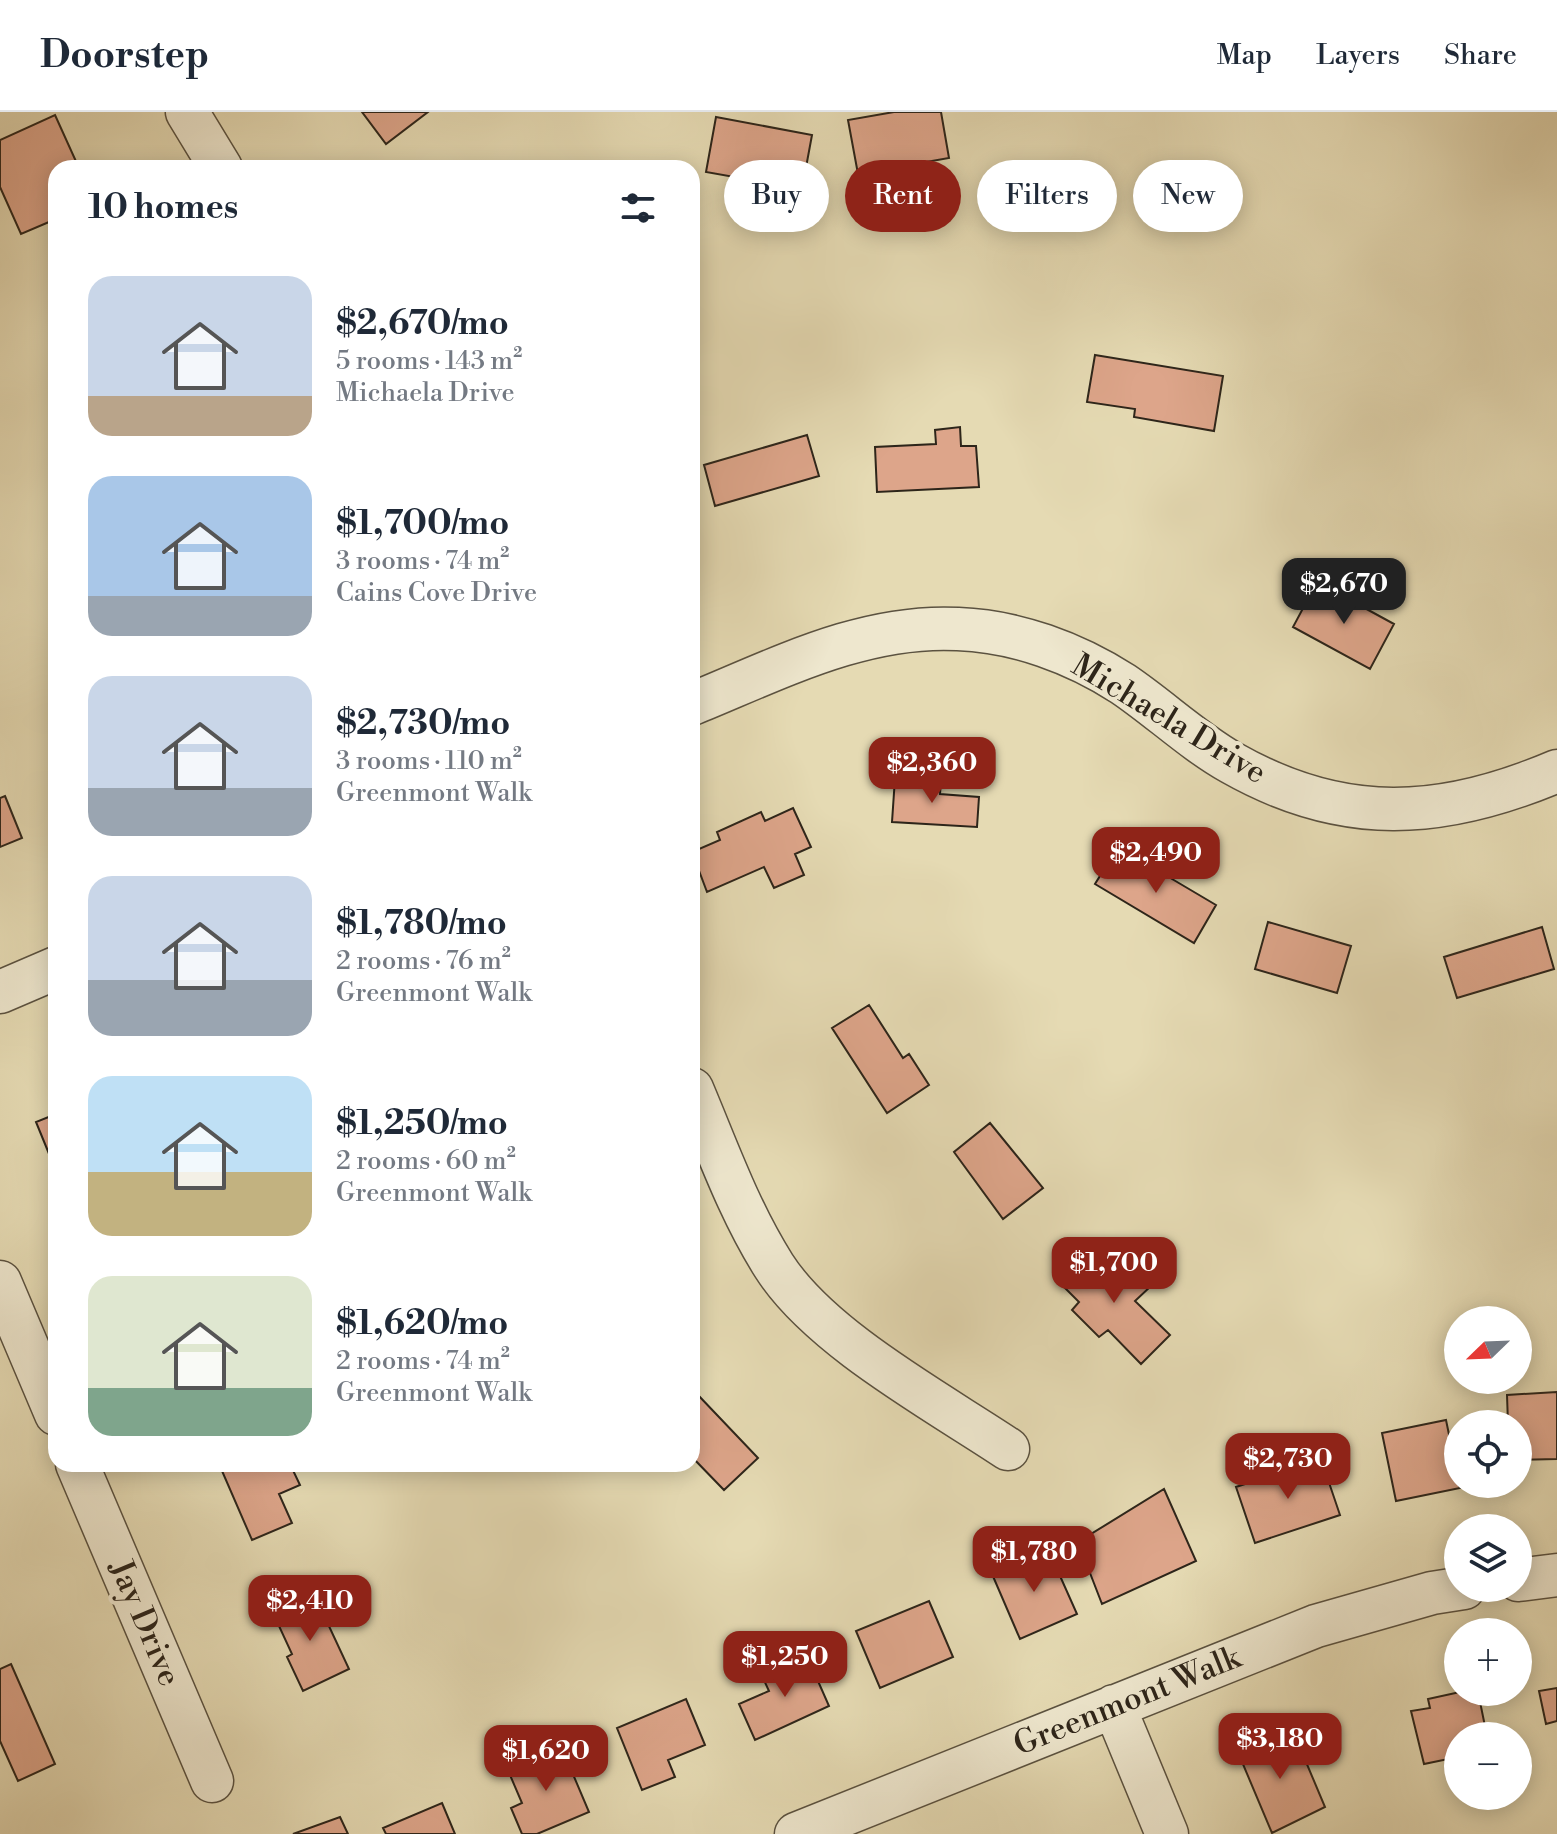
<!DOCTYPE html>
<meta charset="utf-8">
<style>
body{margin:0;font-family:"Libre Bodoni",serif;background:#f2f2f3;color:#1f2937;height:100vh;display:flex;flex-direction:column;font-size:30px;white-space:nowrap}
*{box-sizing:border-box;margin:0}
p{font-size:26px;color:#747a83}
.icon{flex:none;width:44px;height:44px;fill:none;stroke:currentColor;stroke-width:2;stroke-linecap:round;stroke-linejoin:round}
.map{position:relative;flex:1;overflow:hidden}
.drawer{position:absolute;left:48px;top:48px;width:652px;height:1312px;display:flex;flex-direction:column;background:#fff;border-radius:24px;box-shadow:0 4px 20px #0003}
.drawer>*{flex:none}
.guide{position:absolute;left:724px;top:48px;width:712px;height:72px;display:flex;gap:16px}
.needle{width:52px;rotate:247deg}
.fabs{position:absolute;left:1444px;top:1194px;display:grid;gap:16px}
.fabs a{display:grid;place-items:center;width:88px;height:88px;border-radius:50%;background:#fff;box-shadow:0 4px 20px #0003;font-size:40px}
.price{position:absolute;translate:-50% -68px;padding:0 18px;border-radius:16px;background:#8f2418;color:#fff;font-size:26px;line-height:52px;filter:drop-shadow(0 2px 4px #0008)}
.price::after{content:'';position:absolute;left:50%;top:48px;width:24px;height:18px;margin-left:-12px;background:inherit;clip-path:polygon(0 0,100% 0,50% 100%)}
.price.selected{background:#222;color:#fff}
ul{padding:0;list-style:none}
li{display:flex;align-items:center;gap:24px;height:200px;padding:0 40px}
li span{display:grid;place-items:center;flex:none;width:224px;height:160px;border-radius:24px;color:#555}
li>.icon{margin-inline-start:auto}
span .icon{width:96px;height:96px;fill:#fffc;stroke-width:1}
li b{font-size:34px}
h2{display:flex;justify-content:space-between;align-items:center;height:96px;padding:0 40px;font-size:34px}
.tag{padding:0 28px;border-radius:36px;background:#fff;box-shadow:0 4px 20px #0003;font-size:28px;line-height:72px}
.tag.selected{background:#8f2418;color:#fff}
header{display:flex;align-items:center;gap:48px;box-sizing:border-box;height:112px;padding:0 40px;background:#fff;border-bottom:2px solid #e0e1e3}
header strong{font-size:38px}
nav{display:flex;gap:44px;margin-inline-start:auto;font-size:28px}
.map>svg:first-child{display:block}
.building{fill:#dda58a;stroke:#2d251a;stroke-width:2}
.lines{fill:none;stroke-linecap:round;stroke-linejoin:round}
.minor-casing{stroke:#5b5240;stroke-width:45}
.minor{stroke:#eee7ce;stroke-width:42}
.labels{text-anchor:middle;dominant-baseline:central;stroke-width:8;stroke-linejoin:round;paint-order:stroke}
.street-label{font-size:32px;fill:#2d251a;stroke:#eee7ce}
</style>
<header>
<strong>Doorstep</strong>
<nav><a>Map</a><a>Layers</a><a>Share</a></nav>
</header>
<div class="map">
<svg width="1557" height="1722" viewBox="0 0 1557 1722">
<rect width="100%" height="100%" fill="#e5dab3"/>
<filter id="stains"><feTurbulence type="fractalNoise" baseFrequency=".0025" numOctaves="4"/><feColorMatrix values="0 0 0 0 .2 0 0 0 0 .09 0 0 0 0 .02 0 0 0 .5 -.17"/></filter>
<radialGradient id="worn" r=".72"><stop offset=".6" stop-color="#630" stop-opacity="0"/><stop offset="1" stop-color="#630" stop-opacity=".3"/></radialGradient>
<path class="building" d="M 362,0 L 428,0 L 386,32 Z
M 894,0 L 941,0 L 949,46 L 858,62 L 848,8 Z
M 55,3 L 79,56 L 56,56 L 56,107 L 21,122 L 0,75 L 0,28 Z
M 716,5 L 812,23 L 802,77 L 706,60 Z
M 1095,243 L 1223,264 L 1214,319 L 1134,305 L 1135,297 L 1087,290 Z
M 960,315 L 961,334 L 976,334 L 979,375 L 877,380 L 875,335 L 936,332 L 935,318 Z
M 807,323 L 819,364 L 715,394 L 704,353 Z
M 1317,470 L 1394,512 L 1370,557 L 1293,515 Z
M 895,666 L 941,669 L 940,682 L 979,685 L 977,715 L 892,710 Z
M 5,684 L 22,726 L 0,735 L 0,686 Z
M 793,696 L 811,735 L 795,742 L 804,763 L 774,776 L 764,755 L 707,780 L 692,740 L 720,728 L 717,720 L 761,700 L 765,709 Z
M 1118,735 L 1216,793 L 1194,831 L 1095,772 Z
M 1268,810 L 1351,834 L 1337,881 L 1255,857 Z
M 1542,815 L 1554,857 L 1457,886 L 1444,845 Z
M 869,893 L 903,946 L 909,942 L 929,973 L 887,1001 L 832,916 Z
M 56,1002 L 56,1053 L 54,1054 L 36,1010 Z
M 990,1011 L 1043,1076 L 1003,1107 L 954,1040 Z
M 1089,1139 L 1111,1162 L 1125,1148 L 1151,1174 L 1135,1189 L 1170,1223 L 1141,1252 L 1108,1218 L 1099,1225 L 1072,1198 L 1079,1190 L 1058,1169 Z
M 1557,1280 L 1557,1347 L 1518,1348 L 1518,1312 L 1508,1312 L 1507,1283 Z
M 698,1283 L 758,1346 L 724,1378 L 692,1345 L 692,1289 Z
M 1446,1308 L 1460,1376 L 1396,1389 L 1382,1321 Z
M 1321,1347 L 1340,1403 L 1255,1431 L 1236,1375 Z
M 219,1352 L 290,1352 L 300,1373 L 279,1382 L 292,1411 L 252,1428 Z
M 1164,1377 L 1196,1449 L 1102,1492 L 1078,1430 Z
M 1048,1437 L 1077,1502 L 1020,1527 L 992,1462 Z
M 314,1482 L 349,1557 L 303,1579 L 287,1545 L 292,1542 L 273,1501 Z
M 929,1489 L 953,1545 L 880,1576 L 856,1519 Z
M 807,1544 L 829,1594 L 755,1628 L 739,1592 L 769,1579 L 762,1564 Z
M 11,1552 L 55,1652 L 18,1669 L 0,1629 L 0,1557 Z
M 1557,1576 L 1557,1609 L 1546,1612 L 1539,1579 Z
M 1460,1580 L 1478,1580 L 1487,1624 L 1458,1624 L 1458,1645 L 1424,1652 L 1411,1599 L 1430,1596 L 1428,1587 Z
M 686,1587 L 705,1633 L 668,1648 L 675,1665 L 642,1678 L 617,1616 Z
M 1270,1619 L 1280,1638 L 1298,1631 L 1325,1695 L 1272,1721 L 1237,1638 Z
M 561,1634 L 589,1700 L 537,1722 L 522,1722 L 511,1696 L 522,1691 L 507,1656 Z
M 442,1691 L 455,1722 L 386,1722 L 383,1716 Z
M 340,1705 L 348,1722 L 293,1722 Z"/>
<g class="lines">
<defs>
<path id="minor" d="M 187,0 L 221,56
M 692,592 C 778,557 863,512 958,517 C 1016,519 1075,541 1123,572 C 1160,597 1193,629 1232,651 C 1343,714 1442,708 1557,659
M 0,880 L 56,856
M 692,977 C 717,1036 739,1099 774,1154 C 820,1226 936,1289 1008,1337
M 0,1170 L 56,1302
M 77,1352 L 212,1669
M 1518,1468 L 1557,1463
M 1114,1594 L 1167,1722
M 796,1722 L 1316,1514 L 1432,1481 L 1464,1476"/>
</defs>
<use href="#minor" class="minor-casing"/>
<use href="#minor" class="minor"/>
</g>
<g class="labels">
<g class="street-label">
<text transform="translate(1169 607) rotate(31)">Michaela Drive</text>
<text transform="translate(145 1511) rotate(67)">Jay Drive</text>
<text transform="translate(1127 1589) rotate(-22)">Greenmont Walk</text>
</g>
</g>
<rect width="100%" height="100%" filter="url(#stains)"/>
<rect width="100%" height="100%" fill="url(#worn)"/>
</svg>
<div class="fabs">
<a><svg class="needle" viewBox="-14 -14 28 28"><path d="M0-13l5 13h-10z" fill="#e53935"/><path d="M0 13l5-13h-10z" fill="#747a83"/></svg></a>
<a><svg class="icon" aria-label="locate" viewBox="0 0 24 24"><circle cx="12" cy="12" r="6"/><path d="M12 2v4M12 18v4M2 12h4M18 12h4"/></svg></a>
<a><svg class="icon" aria-label="layers" viewBox="0 0 24 24"><path d="M12 4l9 5-9 5-9-5zM3 14l9 5 9-5"/></svg></a>
<a>+</a>
<a>−</a>
</div>
<b class="price selected" style="left:1344px;top:514px">$2,670</b>
<b class="price" style="left:932px;top:693px">$2,360</b>
<b class="price" style="left:1156px;top:783px">$2,490</b>
<b class="price" style="left:1114px;top:1193px">$1,700</b>
<b class="price" style="left:1288px;top:1389px">$2,730</b>
<b class="price" style="left:1034px;top:1482px">$1,780</b>
<b class="price" style="left:310px;top:1531px">$2,410</b>
<b class="price" style="left:785px;top:1587px">$1,250</b>
<b class="price" style="left:1280px;top:1669px">$3,180</b>
<b class="price" style="left:546px;top:1681px">$1,620</b>
<div class="guide">
<a class="tag">Buy</a>
<a class="tag selected">Rent</a>
<a class="tag">Filters</a>
<a class="tag">New</a>
</div>
<section class="drawer">
<h2>10 homes<svg class="icon" aria-label="filters" viewBox="0 0 24 24"><path d="M4 7h16M4 17h16"/><circle cx="9" cy="7" r="2"/><circle cx="15" cy="17" r="2"/></svg></h2>
<ul>
<li><span style="background:linear-gradient(#c9d6e8 75%,#b9a48a 0)"><svg class="icon" aria-label="home" viewBox="0 0 24 24"><path d="M3 11l9-7 9 7M6 9v11h12V9"/></svg></span><div><b>$2,670/mo</b><p>5 rooms · 143 m²</p><p>Michaela Drive</p></div></li>
<li><span style="background:linear-gradient(#a9c7e8 75%,#9aa5b1 0)"><svg class="icon" aria-label="home" viewBox="0 0 24 24"><path d="M3 11l9-7 9 7M6 9v11h12V9"/></svg></span><div><b>$1,700/mo</b><p>3 rooms · 74 m²</p><p>Cains Cove Drive</p></div></li>
<li><span style="background:linear-gradient(#c9d6e8 70%,#9aa5b1 0)"><svg class="icon" aria-label="home" viewBox="0 0 24 24"><path d="M3 11l9-7 9 7M6 9v11h12V9"/></svg></span><div><b>$2,730/mo</b><p>3 rooms · 110 m²</p><p>Greenmont Walk</p></div></li>
<li><span style="background:linear-gradient(#c9d6e8 65%,#9aa5b1 0)"><svg class="icon" aria-label="home" viewBox="0 0 24 24"><path d="M3 11l9-7 9 7M6 9v11h12V9"/></svg></span><div><b>$1,780/mo</b><p>2 rooms · 76 m²</p><p>Greenmont Walk</p></div></li>
<li><span style="background:linear-gradient(#bfe0f5 60%,#c2b280 0)"><svg class="icon" aria-label="home" viewBox="0 0 24 24"><path d="M3 11l9-7 9 7M6 9v11h12V9"/></svg></span><div><b>$1,250/mo</b><p>2 rooms · 60 m²</p><p>Greenmont Walk</p></div></li>
<li><span style="background:linear-gradient(#dfe7d0 70%,#7fa58c 0)"><svg class="icon" aria-label="home" viewBox="0 0 24 24"><path d="M3 11l9-7 9 7M6 9v11h12V9"/></svg></span><div><b>$1,620/mo</b><p>2 rooms · 74 m²</p><p>Greenmont Walk</p></div></li>
</ul>
</section>
</div>
